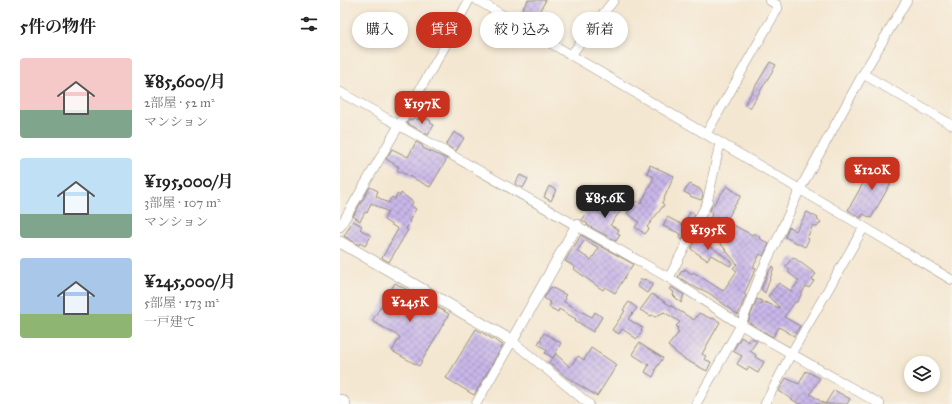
<!DOCTYPE html>
<html lang="ja">
<meta charset="utf-8">
<style>
body{margin:0;font-family:"IM FELL Great Primer","Noto Serif JP",serif;background:#f2f2f2;color:#222;height:100vh;display:flex;flex-direction:column;font-size:15px;white-space:nowrap}
*{box-sizing:border-box;margin:0}
p{font-size:13px;color:#767676}
.icon{flex:none;width:22px;height:22px;fill:none;stroke:currentColor;stroke-width:2;stroke-linecap:round;stroke-linejoin:round}
.map{position:relative;flex:1;overflow:hidden}
.sheet{display:flex;flex-direction:column;background:#fff;width:340px}
.sheet>*{flex:none}
.top-card{position:absolute;left:12px;top:12px;width:380px;height:36px;display:flex;gap:8px}
.buttons{position:absolute;left:564px;top:356px;display:grid;gap:8px}
.buttons a{display:grid;place-items:center;width:36px;height:36px;border-radius:50%;background:#fff;box-shadow:0 2px 6px #0003;font-size:20px}
.price{position:absolute;translate:-50% -34px;padding:0 9px;border-radius:8px;background:#c8321e;color:#fff;font-size:13px;line-height:26px;filter:drop-shadow(0 1px 2px #0008)}
.price::after{content:'';position:absolute;left:50%;top:24px;width:12px;height:9px;margin-left:-6px;background:inherit;clip-path:polygon(0 0,100% 0,50% 100%)}
.price.active{background:#222;color:#fff}
ul{padding:0;list-style:none}
li{display:flex;align-items:center;gap:12px;height:100px;padding:0 20px}
li span{display:grid;place-items:center;flex:none;width:112px;height:80px;border-radius:4px;color:#555}
li>.icon{margin-inline-start:auto}
span .icon{width:48px;height:48px;fill:#fffc;stroke-width:1}
li b{font-size:17px}
h2{display:flex;justify-content:space-between;align-items:center;height:48px;padding:0 20px;font-size:17px}
.pill{padding:0 14px;border-radius:18px;background:#fff;box-shadow:0 2px 6px #0003;font-size:14px;line-height:36px}
.pill.active{background:#c8321e;color:#fff}
main{display:flex;flex:1;min-height:0}
.map>svg:first-child{display:block}
.building{fill:url(#building-cross-hatch);fill-rule:evenodd}
.lines{fill:none;stroke-linecap:round;stroke-linejoin:round}
.minor-casing{stroke:#90897e;stroke-width:10}
.tertiary-casing{stroke:#90897e;stroke-width:12}
.minor{stroke:#fff;stroke-width:9}
.tertiary{stroke:#fff;stroke-width:11}
</style>
<main>
<section class="sheet">
<h2>5件の物件<svg class="icon" aria-label="filters" viewBox="0 0 24 24"><path d="M4 7h16M4 17h16"/><circle cx="9" cy="7" r="2"/><circle cx="15" cy="17" r="2"/></svg></h2>
<ul>
<li><span style="background:linear-gradient(#f6c9c9 65%,#7fa58c 0)"><svg class="icon" aria-label="home" viewBox="0 0 24 24"><path d="M3 11l9-7 9 7M6 9v11h12V9"/></svg></span><div><b>¥85,600/月</b><p>2部屋 · 52 m²</p><p>マンション</p></div></li>
<li><span style="background:linear-gradient(#bfe0f5 70%,#7fa58c 0)"><svg class="icon" aria-label="home" viewBox="0 0 24 24"><path d="M3 11l9-7 9 7M6 9v11h12V9"/></svg></span><div><b>¥195,000/月</b><p>3部屋 · 107 m²</p><p>マンション</p></div></li>
<li><span style="background:linear-gradient(#a9c7e8 70%,#8fb573 0)"><svg class="icon" aria-label="home" viewBox="0 0 24 24"><path d="M3 11l9-7 9 7M6 9v11h12V9"/></svg></span><div><b>¥245,000/月</b><p>5部屋 · 173 m²</p><p>一戸建て</p></div></li>
</ul>
</section>
<div class="map">
<svg width="612" height="404" viewBox="0 0 612 404">
<defs>
<pattern id="building-cross-hatch" width="8" height="8" patternUnits="userSpaceOnUse"><rect width="8" height="8" fill="#c9b7e9"/><path d="M0 0l8 8M0 8l8-8" fill="none" stroke="#a395bd"/></pattern>
</defs>
<rect width="100%" height="100%" fill="#f7f3e8"/>
<filter id="ink" filterUnits="userSpaceOnUse"><feTurbulence type="fractalNoise" baseFrequency=".025" numOctaves="2"/><feDisplacementMap in="SourceGraphic" scale="8" xChannelSelector="R" yChannelSelector="G"/><feConvolveMatrix kernelMatrix="1 2 1 2 8 2 1 2 1" color-interpolation-filters="sRGB"/></filter>
<filter id="wash" filterUnits="userSpaceOnUse"><feTurbulence type="fractalNoise" baseFrequency=".012" numOctaves="4" result="noise"/><feDisplacementMap in="SourceGraphic" scale="16" xChannelSelector="R" yChannelSelector="G"/><feGaussianBlur stdDeviation="0.9" result="paint"/><feColorMatrix in="noise" values="0 0 0 0 0 0 0 0 0 0 0 0 0 0 0 0 0 1.4 0 .05"/><feComposite in="paint" operator="in"/></filter>
<g filter="url(#wash)">
<rect width="100%" height="100%" fill="#f4e7d1"/>
<g id="blocks">
<path class="building" d="M 188,0 L 206,0 L 193,22 L 180,13 Z
M 430,62 L 436,65 L 410,108 L 404,105 Z
M 74,117 L 78,120 L 80,117 L 84,120 L 85,118 L 91,121 L 90,123 L 94,125 L 88,135 L 67,123 L 70,119 L 72,120 Z
M 114,132 L 124,138 L 116,151 L 106,145 Z
M 76,142 L 82,145 L 83,148 L 107,159 L 90,187 L 57,170 L 59,167 L 46,159 L 52,149 L 68,157 Z
M 535,162 L 556,174 L 531,218 L 523,214 L 521,218 L 508,210 Z
M 310,165 L 334,176 L 322,203 L 324,205 L 307,227 L 309,229 L 305,234 L 295,227 L 299,222 L 287,213 L 297,201 L 301,204 L 314,177 L 307,173 Z
M 180,175 L 188,179 L 183,188 L 175,184 Z
M 350,184 L 360,189 L 363,195 L 361,200 L 350,196 L 350,195 L 344,192 Z
M 209,186 L 216,190 L 211,201 L 204,197 Z
M 387,186 L 401,196 L 391,211 L 392,211 L 386,221 L 412,235 L 414,233 L 420,237 L 419,238 L 429,244 L 423,256 L 420,254 L 413,267 L 416,268 L 404,294 L 406,295 L 398,315 L 369,293 L 361,289 L 360,290 L 338,277 L 342,270 L 344,271 L 345,269 L 352,274 L 353,272 L 383,291 L 397,271 L 393,268 L 397,264 L 364,223 L 370,219 L 372,214 L 370,210 L 372,206 Z
M 30,187 L 38,191 L 36,196 L 48,203 L 52,197 L 55,199 L 57,194 L 60,196 L 61,193 L 73,202 L 71,206 L 76,209 L 69,221 L 70,222 L 66,229 L 68,230 L 49,262 L 42,258 L 58,229 L 44,220 L 48,212 L 31,203 L 27,213 L 25,212 L 20,221 L 13,216 Z
M 275,197 L 285,205 L 270,225 L 279,230 L 277,233 L 280,235 L 276,241 L 247,225 L 248,224 L 242,220 L 251,207 L 262,215 Z
M 350,212 L 355,214 L 342,240 L 339,238 L 341,234 L 323,226 L 327,217 L 343,225 Z
M 467,212 L 478,218 L 477,220 L 481,222 L 477,227 L 473,225 L 467,238 L 469,239 L 465,247 L 445,237 L 449,227 L 456,231 Z
M 13,221 L 22,226 L 20,229 L 31,236 L 25,246 L 20,243 L 19,245 L 4,236 Z
M 241,235 L 293,264 L 275,293 L 265,287 L 263,290 L 257,286 L 234,269 L 235,267 L 225,261 ZM 245,240 L 259,248 L 251,260 L 237,251 Z
M 357,236 L 392,262 L 390,266 L 371,255 L 367,260 L 351,249 Z
M 453,257 L 476,274 L 472,279 L 474,281 L 469,288 L 466,286 L 457,302 L 455,302 L 444,317 L 460,326 L 454,336 L 439,327 L 433,337 L 408,322 L 417,299 L 422,301 L 420,306 L 424,302 L 440,308 L 428,296 L 439,283 L 451,291 L 459,281 L 448,272 L 450,270 L 445,267 Z
M 433,266 L 434,267 L 425,293 L 421,289 L 428,273 Z
M 301,279 L 304,280 L 305,279 L 313,284 L 307,293 L 297,286 Z
M 55,283 L 109,314 L 79,366 L 52,351 L 60,337 L 32,321 Z
M 211,287 L 226,295 L 224,297 L 226,298 L 224,302 L 252,317 L 255,312 L 262,317 L 253,332 L 235,320 L 236,319 L 219,309 L 218,312 L 209,307 L 211,303 L 204,298 Z
M 331,287 L 344,295 L 341,303 L 333,295 L 334,292 L 329,289 Z
M 312,294 L 354,320 L 359,313 L 372,319 L 373,318 L 380,322 L 362,354 L 366,356 L 364,359 L 371,362 L 367,371 L 344,359 L 328,346 L 339,332 L 337,330 L 338,328 L 336,326 L 340,322 L 324,312 L 315,317 L 312,315 L 311,316 L 300,310 Z
M 289,302 L 297,308 L 288,319 L 303,328 L 301,330 L 302,331 L 297,339 L 282,329 L 279,334 L 272,330 L 285,311 L 283,310 Z
M 136,329 L 163,345 L 134,395 L 106,378 Z
M 204,333 L 221,343 L 213,358 L 205,353 L 207,350 L 198,344 Z
M 401,337 L 409,342 L 412,338 L 417,341 L 410,351 L 416,355 L 415,357 L 424,362 L 418,373 L 408,367 L 407,370 L 397,364 L 402,356 L 393,351 Z
M 299,343 L 323,358 L 315,370 L 316,371 L 313,377 L 305,372 L 309,365 L 292,354 Z
M 251,348 L 277,365 L 257,396 L 226,377 L 209,362 L 216,354 L 230,367 L 238,356 L 244,360 Z
M 466,371 L 480,378 L 470,394 L 485,404 L 494,390 L 510,399 L 507,404 L 459,404 L 439,391 L 446,378 L 459,384 Z"/>
</g>
</g>
<g filter="url(#ink)">
<use href="#blocks" fill-opacity="0" stroke="#90897e" stroke-width="1"/>
<g class="lines">
<defs>
<path id="minor" d="M 137,0 L 524,227 L 612,280
M 231,55 L 274,0
M 523,74 L 612,125
M 0,92 L 329,278 L 401,325 L 540,404
M 366,134 L 438,8 L 437,5 L 429,0
M 0,227 L 104,48 L 129,0
M 329,278 L 367,203 L 380,143
M 0,399 L 4,401 L 6,404
M 136,404 L 172,341 L 249,404
M 356,404 L 401,325 L 420,275 L 436,242 L 460,189 L 523,74 L 567,0
M 425,404 L 451,354 L 524,227"/>
<path id="tertiary" d="M 0,242 L 172,341 L 237,225"/>
</defs>
<use href="#minor" class="minor-casing"/>
<use href="#tertiary" class="tertiary-casing"/>
<use href="#minor" class="minor"/>
<use href="#tertiary" class="tertiary"/>
</g>
</g>
</svg>
<div class="buttons">
<a><svg class="icon" aria-label="layers" viewBox="0 0 24 24"><path d="M12 4l9 5-9 5-9-5zM3 14l9 5 9-5"/></svg></a>
</div>
<b class="price" style="left:82px;top:125px">¥197K</b>
<b class="price" style="left:532px;top:191px">¥120K</b>
<b class="price active" style="left:265px;top:219px">¥85.6K</b>
<b class="price" style="left:368px;top:251px">¥195K</b>
<b class="price" style="left:70px;top:323px">¥245K</b>
<div class="top-card">
<a class="pill">購入</a>
<a class="pill active">賃貸</a>
<a class="pill">絞り込み</a>
<a class="pill">新着</a>
</div>
</div>
</main>
